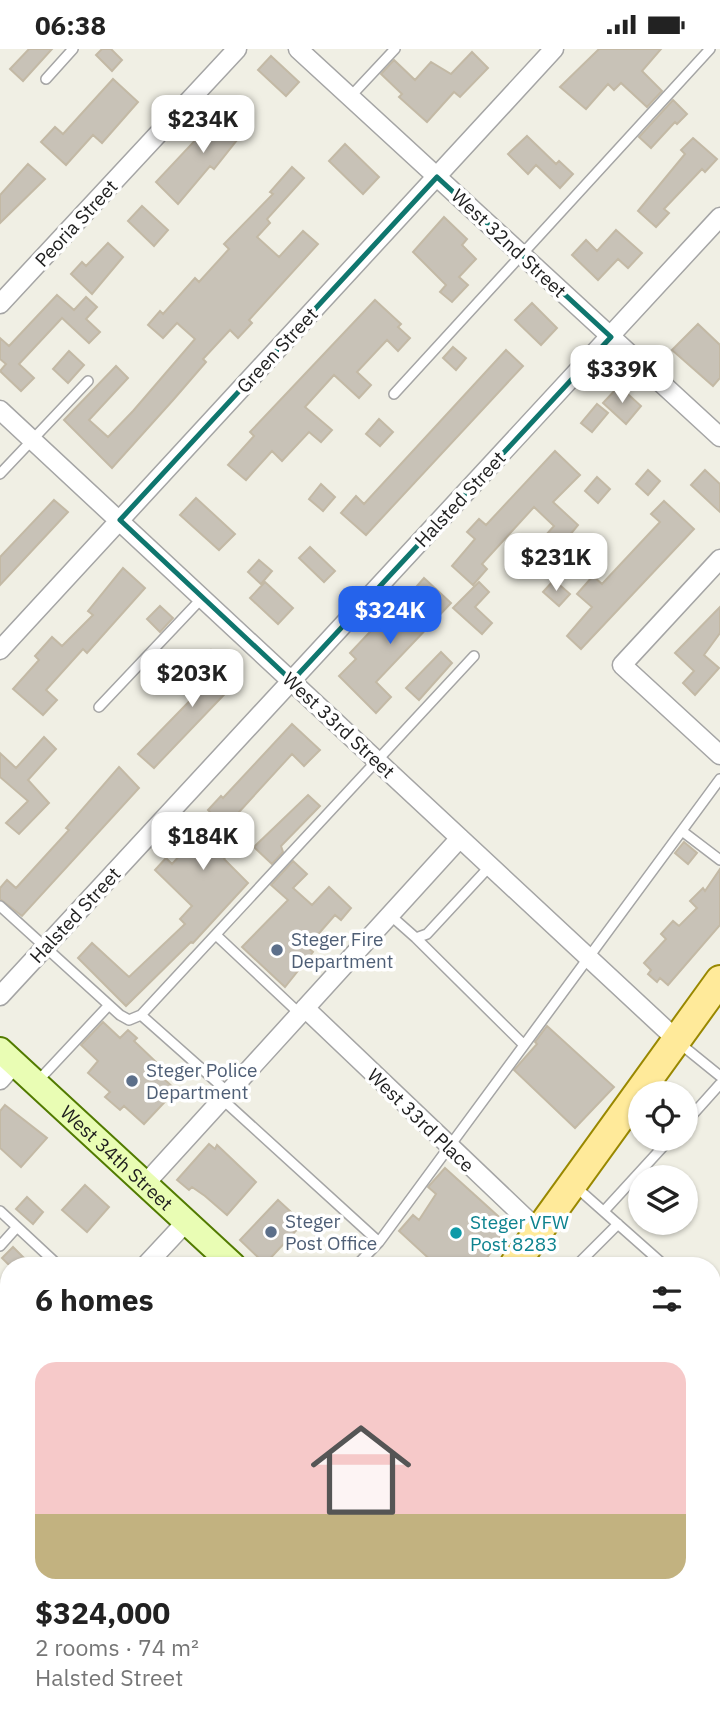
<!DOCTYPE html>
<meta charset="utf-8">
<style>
body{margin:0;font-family:"IBM Plex Sans",sans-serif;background:#f2f2f2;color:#222;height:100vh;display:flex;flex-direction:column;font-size:26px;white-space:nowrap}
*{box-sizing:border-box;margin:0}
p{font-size:23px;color:#767676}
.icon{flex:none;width:38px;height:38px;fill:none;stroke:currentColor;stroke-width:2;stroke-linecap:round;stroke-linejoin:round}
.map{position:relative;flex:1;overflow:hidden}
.side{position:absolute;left:0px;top:1208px;width:721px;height:471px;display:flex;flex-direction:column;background:#fff;border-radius:28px 28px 0 0;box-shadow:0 2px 5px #0004}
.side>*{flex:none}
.controls{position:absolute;left:628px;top:1032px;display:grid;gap:14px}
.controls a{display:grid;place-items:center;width:70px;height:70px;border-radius:50%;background:#fff;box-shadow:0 2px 5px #0004;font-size:35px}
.price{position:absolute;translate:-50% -60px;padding:0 16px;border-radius:14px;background:#fff;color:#222;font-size:23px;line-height:46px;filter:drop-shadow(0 2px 4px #0008)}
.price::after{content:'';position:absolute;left:50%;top:42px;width:21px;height:16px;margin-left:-10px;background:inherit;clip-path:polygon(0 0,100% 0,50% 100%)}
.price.on{background:#2563eb;color:#fff}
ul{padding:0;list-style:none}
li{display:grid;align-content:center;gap:14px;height:371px;padding:0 35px}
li+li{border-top:2px solid #e0e0e0}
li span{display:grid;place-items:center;height:217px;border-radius:21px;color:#555}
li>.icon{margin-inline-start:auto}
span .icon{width:126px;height:126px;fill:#fffc;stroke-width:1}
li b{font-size:30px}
h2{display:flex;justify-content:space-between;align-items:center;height:84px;padding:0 35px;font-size:30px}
.status{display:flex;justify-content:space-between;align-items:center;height:49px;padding:0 35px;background:#fff;direction:ltr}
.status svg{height:19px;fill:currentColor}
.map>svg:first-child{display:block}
.building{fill:#c8c2b7;stroke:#c3b9a5;stroke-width:2}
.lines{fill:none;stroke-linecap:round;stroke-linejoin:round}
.lane-casing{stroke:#a5a5a5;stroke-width:12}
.street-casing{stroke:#a5a5a5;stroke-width:21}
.secondary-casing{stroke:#527b00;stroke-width:28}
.primary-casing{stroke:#980;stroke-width:32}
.lane{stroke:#fff;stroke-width:9}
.street{stroke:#fff;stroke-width:18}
.secondary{stroke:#e9fdb4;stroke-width:24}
.primary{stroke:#ffea9a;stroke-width:28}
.rail{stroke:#6c6c6c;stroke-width:4.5;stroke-dasharray:14 14;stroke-linecap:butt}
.marked{fill:none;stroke:#0f766e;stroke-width:5;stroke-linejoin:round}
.service-dot{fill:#5c6f8a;stroke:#fff;stroke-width:2.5}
.culture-dot{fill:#0f9aa8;stroke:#fff;stroke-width:2.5}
.labels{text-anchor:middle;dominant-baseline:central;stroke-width:7;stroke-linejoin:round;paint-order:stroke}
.street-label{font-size:19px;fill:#1e1e1e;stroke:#fff}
.service-label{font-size:19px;fill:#4e5e75;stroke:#fff;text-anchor:start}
.culture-label{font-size:19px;fill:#0d838f;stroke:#fff;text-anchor:start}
</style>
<div class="status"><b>06:38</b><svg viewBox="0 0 49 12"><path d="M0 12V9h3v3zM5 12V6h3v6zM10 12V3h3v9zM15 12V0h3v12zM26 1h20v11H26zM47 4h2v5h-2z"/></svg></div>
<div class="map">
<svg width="720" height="1678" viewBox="0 0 720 1678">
<rect width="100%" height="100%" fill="#f0efe4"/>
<path class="building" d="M 29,0 L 52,0 L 23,32 L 10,20 Z
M 102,0 L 111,0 L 122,11 L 112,22 L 96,6 Z
M 599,0 L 661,0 L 642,22 L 662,42 L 647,58 L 621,34 L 614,41 L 608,35 L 586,60 L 560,38 Z
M 472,3 L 488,19 L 460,48 L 454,43 L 427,73 L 399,48 L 402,45 L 381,25 L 394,11 L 415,31 L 431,13 L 451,25 Z
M 271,7 L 299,33 L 286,47 L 258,21 Z
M 113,30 L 138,53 L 102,94 L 93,86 L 66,116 L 41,93 L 55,78 L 63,85 Z
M 673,51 L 687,65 L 677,75 L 675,73 L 651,99 L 639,88 Z
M 235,57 L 252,72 L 214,120 L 210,117 L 178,155 L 156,133 L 201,85 L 206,89 Z
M 527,87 L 556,115 L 559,112 L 573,125 L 560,139 L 536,116 L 528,125 L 508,105 Z
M 693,89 L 717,110 L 705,123 L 702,120 L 664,160 L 669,164 L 656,178 L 638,162 L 685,105 L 681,101 Z
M 345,95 L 379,128 L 363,145 L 329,112 Z
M 28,115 L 45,130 L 0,174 L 0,146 Z
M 292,118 L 304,129 L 267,170 L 270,174 L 257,188 L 279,208 L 303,182 L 318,195 L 249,271 L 252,274 L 238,289 L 230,281 L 203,310 L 206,313 L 174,350 L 112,419 L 64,371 L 116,317 L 128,329 L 89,371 L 108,388 L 133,362 L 195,290 L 177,274 L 163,289 L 148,276 L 160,262 L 163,265 L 195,229 L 199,233 L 229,200 L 224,195 L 273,145 L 270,143 Z
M 142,157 L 168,181 L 154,197 L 128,172 Z
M 444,168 L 467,190 L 462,196 L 476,210 L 459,228 L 468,236 L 452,253 L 440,243 L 446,236 L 413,203 Z
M 616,181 L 642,204 L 628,219 L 618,210 L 598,231 L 572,206 L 586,191 L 597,202 Z
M 108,194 L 123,208 L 92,245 L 71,225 L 82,213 L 86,217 Z
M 57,246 L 74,261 L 86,248 L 97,258 L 86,270 L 100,283 L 89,294 L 62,269 L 19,315 L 34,329 L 21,342 L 0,322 L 6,315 L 0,310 L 0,289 L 9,297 Z
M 375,251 L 401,275 L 398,278 L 410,289 L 398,302 L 387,291 L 357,323 L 371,336 L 359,349 L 334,326 L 305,358 L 332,381 L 321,393 L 309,383 L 282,412 L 272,402 L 246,431 L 228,416 L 254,387 L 250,383 Z
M 532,254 L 557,279 L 541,296 L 515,271 Z
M 698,275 L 720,296 L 720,329 L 713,337 L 672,301 Z
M 453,298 L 466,309 L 456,321 L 443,309 Z
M 506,301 L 523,317 L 366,486 L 341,464 L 356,447 L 364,455 Z
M 69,302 L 84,316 L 68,334 L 53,320 Z
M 619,337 L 641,357 L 626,375 L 603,354 Z
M 597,355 L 608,364 L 592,383 L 581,374 Z
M 379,370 L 393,383 L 380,397 L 366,385 Z
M 555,402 L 580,426 L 553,453 L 578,476 L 552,508 L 538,495 L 554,477 L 534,458 L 482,515 L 487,520 L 473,536 L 452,517 L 475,490 L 467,483 L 479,470 L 486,476 Z
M 648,421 L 660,432 L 648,446 L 636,435 Z
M 705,421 L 720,435 L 720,463 L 691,436 Z
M 597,428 L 610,440 L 598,454 L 585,442 Z
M 321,435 L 335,448 L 323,462 L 309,450 Z
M 196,449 L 235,485 L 219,501 L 180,466 Z
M 54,451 L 68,463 L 0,536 L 0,508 Z
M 664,452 L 694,480 L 581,600 L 567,587 L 592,558 L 577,545 L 593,527 L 602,535 L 660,473 L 651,465 Z
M 310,498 L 335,522 L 324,533 L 299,509 Z
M 259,511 L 272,522 L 261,535 L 248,523 Z
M 123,519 L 145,539 L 87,604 L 83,600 L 46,641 L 57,651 L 43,666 L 13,640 L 39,611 L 35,607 L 52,588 L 62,597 L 93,566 L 88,562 Z
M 424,529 L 451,554 L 376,633 L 391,648 L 376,664 L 339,627 L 356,610 L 350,604 L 387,565 L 403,579 L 424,555 L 411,544 Z
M 554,531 L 570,545 L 559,557 L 543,543 Z
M 265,533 L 293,559 L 278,575 L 250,549 Z
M 479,533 L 489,543 L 475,558 L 492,574 L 482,585 L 453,559 Z
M 160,557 L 173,569 L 160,583 L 147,570 Z
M 720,558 L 720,584 L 704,606 L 719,619 L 695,646 L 683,634 L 694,622 L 675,604 Z
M 211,601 L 240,629 L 154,719 L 138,705 L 210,631 L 195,617 Z
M 441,603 L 452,614 L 419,651 L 406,639 Z
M 292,675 L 320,701 L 304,717 L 292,705 L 239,763 L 247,770 L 220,800 L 227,806 L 224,810 L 248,834 L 193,894 L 191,893 L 126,957 L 78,909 L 92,894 L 129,928 L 185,875 L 180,870 L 192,857 L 155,821 L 166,809 L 172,815 L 215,768 L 208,761 L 221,747 L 223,749 Z
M 44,688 L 56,700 L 28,731 L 49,754 L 19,785 L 6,774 L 28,752 L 0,728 L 0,704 L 16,719 Z
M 119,718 L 139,739 L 22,867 L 0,850 L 0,839 L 7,831 L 16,839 L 69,781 L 66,779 Z
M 308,746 L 320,757 L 281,797 L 283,803 L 272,815 L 254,798 Z
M 684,793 L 697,804 L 688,815 L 675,804 Z
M 293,812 L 307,825 L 293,839 L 312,856 L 329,838 L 351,859 L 341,871 L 335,866 L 307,898 L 313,903 L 285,938 L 242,898 L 288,851 L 271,836 Z
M 720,820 L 720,876 L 668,936 L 660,929 L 657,933 L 648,925 L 651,921 L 644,914 L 666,890 L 661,885 L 673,872 L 679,877 L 697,859 L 690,852 L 703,839 L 705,842 Z
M 103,973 L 120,989 L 128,981 L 137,989 L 134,992 L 156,1013 L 151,1018 L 176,1041 L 144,1075 L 124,1057 L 120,1061 L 105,1048 L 110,1043 L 88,1024 L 98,1012 L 81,996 Z
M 547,977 L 614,1038 L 575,1079 L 514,1021 L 537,995 L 535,993 Z
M 5,1056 L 47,1089 L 21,1118 L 0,1099 L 0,1062 Z
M 209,1095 L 215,1100 L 217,1096 L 256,1133 L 227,1166 L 205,1147 L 192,1138 L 189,1141 L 177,1131 Z
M 445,1119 L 509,1177 L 482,1216 L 436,1216 L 399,1182 L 413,1166 L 419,1171 L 436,1145 L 428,1138 Z
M 85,1136 L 109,1158 L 87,1183 L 62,1161 Z
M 27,1148 L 43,1163 L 33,1175 L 16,1160 Z
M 278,1151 L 303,1174 L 265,1215 L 240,1191 Z
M 13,1198 L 31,1216 L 9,1216 L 2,1209 Z"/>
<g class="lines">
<defs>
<path id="lane" d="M 46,30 L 73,0
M 350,48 L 395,0
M 394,345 L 710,0
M 0,425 L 88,332
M 99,658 L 203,548
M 682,782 L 720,811
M 0,857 L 120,966 L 129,971 L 141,966 L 474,607
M 390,866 L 416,889 L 427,885 L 490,817
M 216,886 L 300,965
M 416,889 L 524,996
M 141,966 L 229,1044
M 678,993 L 720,1027
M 36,1034 L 109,956
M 222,1050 L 379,1193
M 686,1073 L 720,1035
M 576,1138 L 664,1216
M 0,1162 L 58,1216
M 604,1162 L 670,1090
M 0,1197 L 17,1178
M 357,1216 L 379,1193 L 720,730
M 577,1216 L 618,1175
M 712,1240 L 720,1240
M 712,1362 L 720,1353
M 712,1510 L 720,1502
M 712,1532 L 720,1539
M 712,1585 L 720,1592
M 712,1634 L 720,1625
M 143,1670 L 154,1678
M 22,1678 L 28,1670
M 317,1678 L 325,1670
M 561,1678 L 569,1670"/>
<path id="street" d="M 298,0 L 720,388
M 0,255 L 237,0
M 0,361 L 677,991
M 720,510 L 622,616 L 720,706
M 0,601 L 554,0
M 0,947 L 720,168
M 305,959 L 538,1181
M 0,1031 L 14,1015
M 145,1135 L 460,789
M 146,1216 L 186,1173
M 0,1376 L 9,1366
M 341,1670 L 351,1678"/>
<g id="secondary">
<path id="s1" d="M 0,1001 L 233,1216"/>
<path d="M 712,1660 L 720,1667"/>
</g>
<path id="primary" d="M 514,1216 L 720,931
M 172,1678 L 179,1670"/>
</defs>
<use href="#lane" class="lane-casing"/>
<use href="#street" class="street-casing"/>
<use href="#secondary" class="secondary-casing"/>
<use href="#primary" class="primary-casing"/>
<use href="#lane" class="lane"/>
<use href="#street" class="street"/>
<use href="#secondary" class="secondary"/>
<use href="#primary" class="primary"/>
<path class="rail" d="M 712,1463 L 720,1454
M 519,1678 L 527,1670"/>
</g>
<path class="marked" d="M 437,128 L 611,288 L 292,632 L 120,471 Z"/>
<g class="service-dot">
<circle cx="277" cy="901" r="7"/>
<circle cx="132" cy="1032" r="7"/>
<circle cx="271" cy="1183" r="7"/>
</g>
<circle class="culture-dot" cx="456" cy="1184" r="7"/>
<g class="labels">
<g class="street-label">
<text transform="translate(76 174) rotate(-47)">Peoria Street</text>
<text transform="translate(509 194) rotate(43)">West 32nd Street</text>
<text transform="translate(277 301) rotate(-47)">Green Street</text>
<text transform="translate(460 450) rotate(-47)">Halsted Street</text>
<text transform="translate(339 676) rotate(43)">West 33rd Street</text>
<text transform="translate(75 866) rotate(-47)">Halsted Street</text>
<text transform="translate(421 1071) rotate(44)">West 33rd Place</text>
<text stroke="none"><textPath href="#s1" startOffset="159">West 34th Street</textPath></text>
</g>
<g class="service-label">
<text x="291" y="890">Steger Fire<tspan x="291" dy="22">Department</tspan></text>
<text x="146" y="1021">Steger Police<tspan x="146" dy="22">Department</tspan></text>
<text x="285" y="1172">Steger<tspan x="285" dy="22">Post Office</tspan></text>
</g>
<g class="culture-label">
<text x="470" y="1173">Steger VFW<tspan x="470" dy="22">Post 8283</tspan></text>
</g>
</g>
</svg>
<div class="controls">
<a><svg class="icon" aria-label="locate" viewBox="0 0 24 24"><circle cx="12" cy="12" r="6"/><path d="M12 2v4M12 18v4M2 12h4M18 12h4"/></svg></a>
<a><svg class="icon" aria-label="layers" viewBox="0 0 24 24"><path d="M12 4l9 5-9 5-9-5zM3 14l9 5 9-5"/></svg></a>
</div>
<b class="price" style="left:203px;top:106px">$234K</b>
<b class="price" style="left:622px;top:356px">$339K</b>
<b class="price" style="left:556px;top:544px">$231K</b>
<b class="price on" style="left:390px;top:597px">$324K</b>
<b class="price" style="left:192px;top:660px">$203K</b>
<b class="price" style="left:203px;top:823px">$184K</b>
<section class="side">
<h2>6 homes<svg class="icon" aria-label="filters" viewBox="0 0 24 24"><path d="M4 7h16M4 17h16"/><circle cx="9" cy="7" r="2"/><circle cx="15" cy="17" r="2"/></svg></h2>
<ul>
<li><span style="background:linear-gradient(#f6c9c9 70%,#c2b280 0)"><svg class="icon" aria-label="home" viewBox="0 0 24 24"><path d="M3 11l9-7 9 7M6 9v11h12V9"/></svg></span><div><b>$324,000</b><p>2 rooms · 74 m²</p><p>Halsted Street</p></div></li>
</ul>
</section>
</div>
